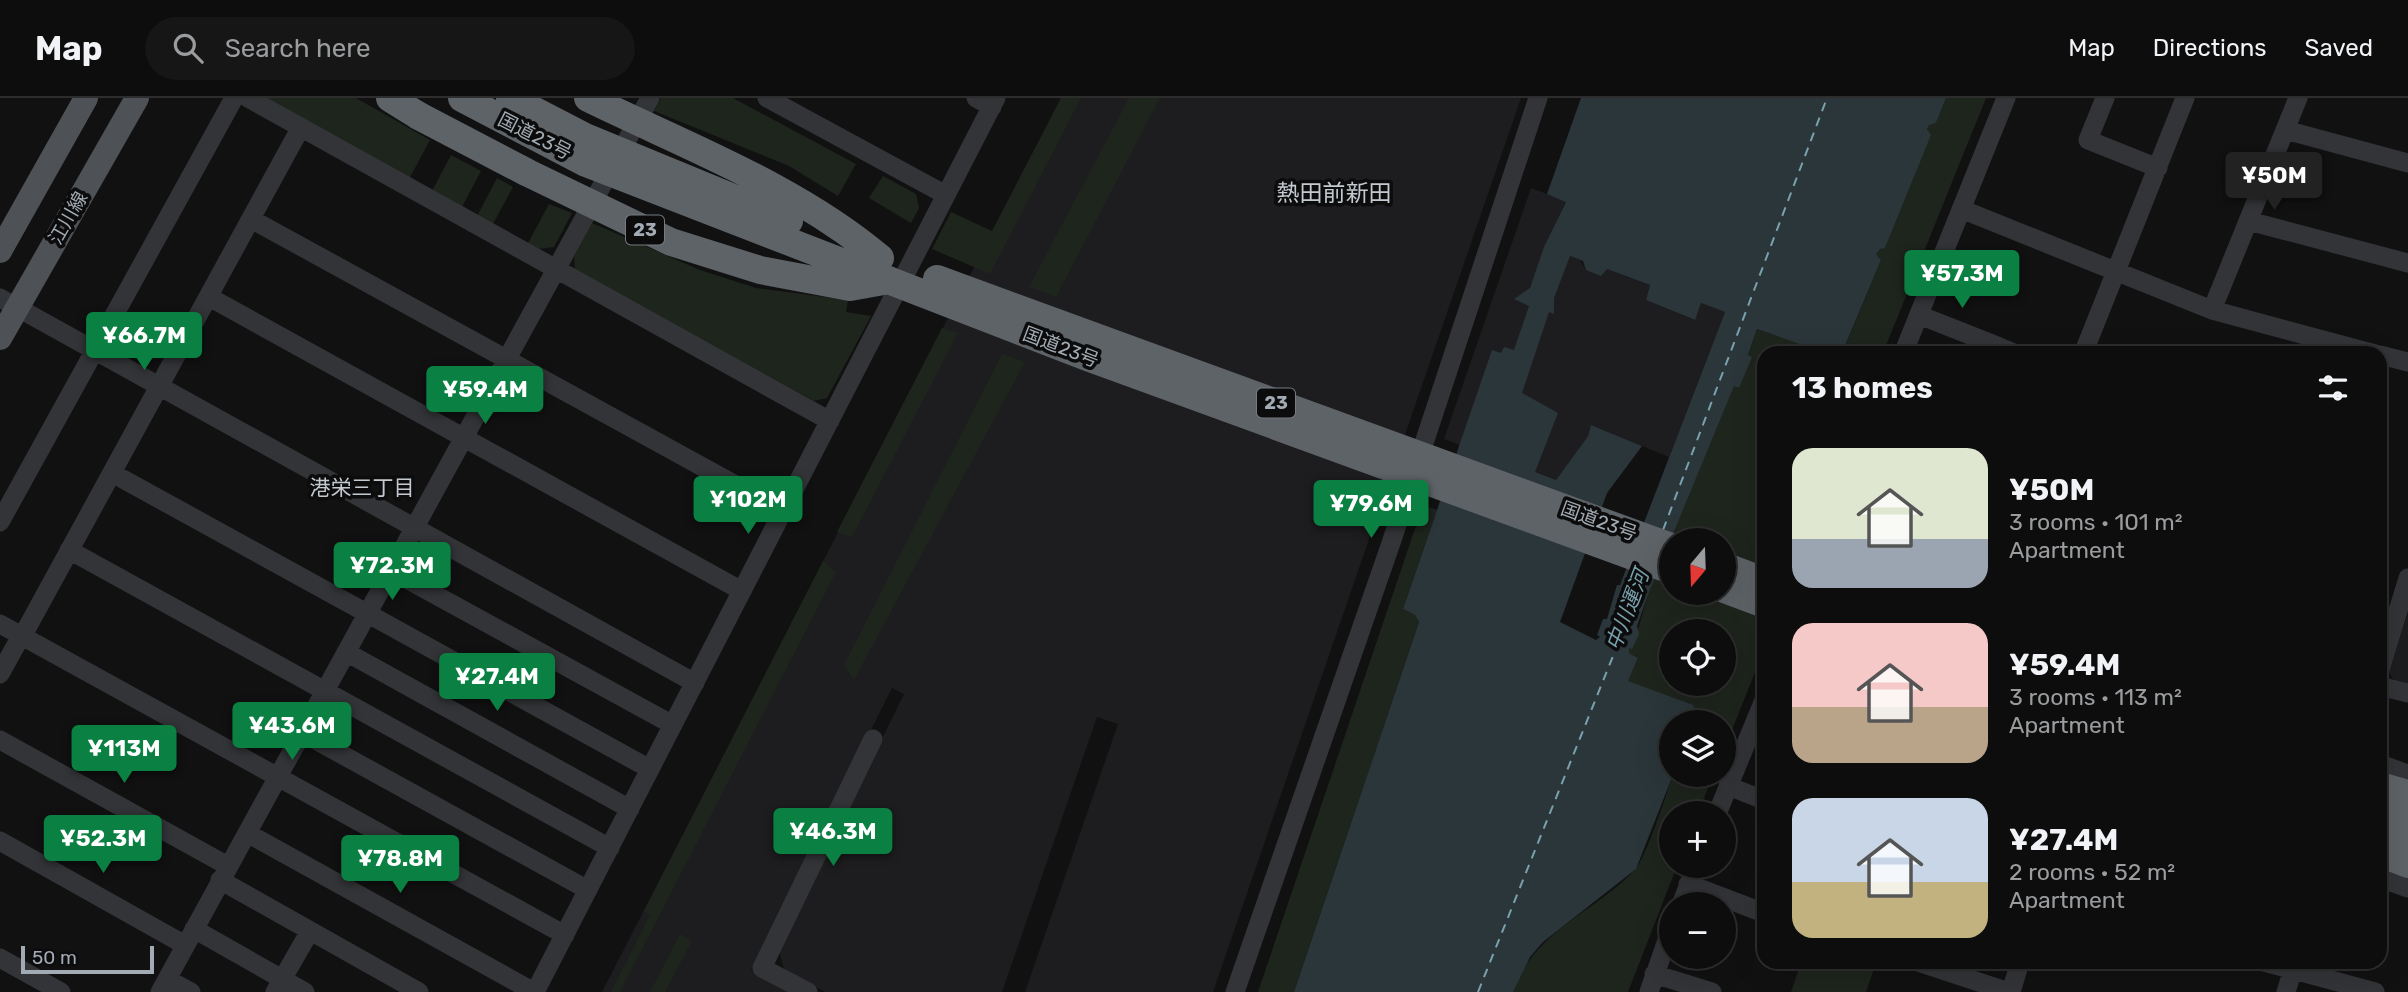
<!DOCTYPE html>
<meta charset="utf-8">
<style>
body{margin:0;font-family:Rubik,"Noto Sans JP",sans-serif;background:#161617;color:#f1f3f6;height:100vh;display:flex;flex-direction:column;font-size:26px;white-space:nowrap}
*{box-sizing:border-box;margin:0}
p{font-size:23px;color:#9a9c9e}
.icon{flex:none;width:38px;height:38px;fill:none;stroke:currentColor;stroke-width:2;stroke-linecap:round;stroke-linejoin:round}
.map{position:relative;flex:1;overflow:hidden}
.side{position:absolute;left:1757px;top:248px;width:630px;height:623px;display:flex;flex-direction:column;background:#0d0d0e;border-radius:21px;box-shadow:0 7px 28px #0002,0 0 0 2px #2d2d2e}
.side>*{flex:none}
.needle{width:46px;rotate:199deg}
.fabs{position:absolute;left:1659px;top:430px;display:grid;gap:14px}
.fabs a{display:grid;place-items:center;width:77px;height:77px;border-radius:50%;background:#0d0d0e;box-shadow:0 7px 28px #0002,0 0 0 2px #2d2d2e;font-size:35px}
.scale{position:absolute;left:21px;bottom:18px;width:133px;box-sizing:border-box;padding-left:7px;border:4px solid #a2abb3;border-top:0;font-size:19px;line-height:24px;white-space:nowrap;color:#a2abb3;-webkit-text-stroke:5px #0c0c0d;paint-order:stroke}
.price{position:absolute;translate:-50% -60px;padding:0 16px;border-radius:7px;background:#0b8043;color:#fff;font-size:23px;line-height:46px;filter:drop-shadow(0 2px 4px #0008)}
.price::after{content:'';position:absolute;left:50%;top:42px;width:21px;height:16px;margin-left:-10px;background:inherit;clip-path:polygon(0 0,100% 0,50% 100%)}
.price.active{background:#222;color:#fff}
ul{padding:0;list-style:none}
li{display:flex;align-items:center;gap:21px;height:175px;padding:0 35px}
li span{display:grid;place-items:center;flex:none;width:196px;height:140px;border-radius:21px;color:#555}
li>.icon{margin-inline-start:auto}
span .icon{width:84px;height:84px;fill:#fffc;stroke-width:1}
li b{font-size:30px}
h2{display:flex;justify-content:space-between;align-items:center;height:84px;padding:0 35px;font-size:30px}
header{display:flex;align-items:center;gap:42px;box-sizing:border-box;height:98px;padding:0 35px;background:#0d0d0e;border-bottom:2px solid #2d2d2e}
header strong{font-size:33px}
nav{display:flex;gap:38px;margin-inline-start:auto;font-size:24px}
.search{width:490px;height:63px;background:#161617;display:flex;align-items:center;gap:18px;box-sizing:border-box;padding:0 24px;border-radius:38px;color:#9a9c9e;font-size:26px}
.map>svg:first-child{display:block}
.built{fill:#1d1d1f}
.green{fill:#1e251d;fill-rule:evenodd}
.water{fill:#2b363a;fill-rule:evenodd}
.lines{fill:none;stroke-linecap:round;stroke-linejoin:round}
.ferry{stroke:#79a1ae;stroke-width:2;stroke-dasharray:9 7;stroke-linecap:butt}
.minor{stroke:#323437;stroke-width:19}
.major{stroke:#4e5256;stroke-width:24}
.highway{stroke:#5e6368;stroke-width:28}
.highway-bridge{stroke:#5e6368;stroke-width:28}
.labels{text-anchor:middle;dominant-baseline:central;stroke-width:7;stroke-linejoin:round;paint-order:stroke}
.shield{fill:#0c0c0d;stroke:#757b81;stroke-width:2}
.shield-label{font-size:18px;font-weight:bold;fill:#a2abb3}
.street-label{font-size:19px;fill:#a2abb3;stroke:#0c0c0d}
.neighbourhood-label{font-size:21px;fill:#c3c9cf;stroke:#0c0c0d}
.water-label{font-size:21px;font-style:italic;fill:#79a1ae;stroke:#0c0c0d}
.quarter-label{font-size:23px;fill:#c3c9cf;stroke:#0c0c0d}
</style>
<header>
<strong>Map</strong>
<div class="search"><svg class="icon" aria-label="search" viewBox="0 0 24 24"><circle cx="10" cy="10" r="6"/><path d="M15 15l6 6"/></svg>Search here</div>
<nav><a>Map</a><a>Directions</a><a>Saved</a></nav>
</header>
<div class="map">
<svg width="2408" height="894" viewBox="0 0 2408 894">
<rect width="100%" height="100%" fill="#111112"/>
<path class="built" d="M 1061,0 L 1521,0 L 1213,894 L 1025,894 L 1118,626 L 1097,619 L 1002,894 L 825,894 L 784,871 L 779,853 L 782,843 L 904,596 L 892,590 L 751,872 L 792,894 L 602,894 Z
M 1531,90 L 1566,103 L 1545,149 L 1580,162 L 1586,172 L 1607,171 L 1650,187 L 1646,202 L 1694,222 L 1701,205 L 1725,214 L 1669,359 L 1591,327 L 1588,338 L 1556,382 L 1444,341 Z
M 2408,514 L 2408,585 L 2393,581 L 2389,575 Z"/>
<path class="green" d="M 264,0 L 356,0 L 430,42 L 409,81 Z
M 661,0 L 733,0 L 856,66 L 838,98 L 789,68 L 654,13 Z
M 1061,0 L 1081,0 L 990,176 L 932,151 L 951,114 L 992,133 Z
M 1129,0 L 1160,0 L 1056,199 L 1029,189 Z
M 1946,0 L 1986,0 L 1883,255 L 1842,256 L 1881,162 L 1876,156 L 1880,150 L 1885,150 L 1930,38 L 1927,31 L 1929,26 L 1936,25 Z
M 451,57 L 481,73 L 462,109 L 432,93 Z
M 883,78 L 916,96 L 919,110 L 911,125 L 869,100 Z
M 497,80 L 513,89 L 493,126 L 477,118 Z
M 549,106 L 572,115 L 554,149 L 538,151 L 528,145 Z
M 592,125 L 700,172 L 756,190 L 848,202 L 846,214 L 871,218 L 827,300 L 814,303 L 575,172 L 574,159 Z
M 942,230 L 958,235 L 852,439 L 837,434 Z
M 1757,231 L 1825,255 L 1764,256 L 1764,552 L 1724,652 L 1724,625 L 1694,625 L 1697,617 L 1628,583 L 1638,560 L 1629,555 L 1628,549 L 1637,535 L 1648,497 L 1734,287 L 1739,290 L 1751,259 L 1748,258 ZM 1671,443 L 1724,443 L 1724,495 L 1671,495 ZM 1671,534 L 1724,534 L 1724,586 L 1671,586 Z
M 1002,256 L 1025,264 L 854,582 L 844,567 Z
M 1423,407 L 1437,412 L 1403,511 L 1415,517 L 1419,524 L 1294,894 L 1258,894 Z
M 823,463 L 836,474 L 620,894 L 611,894 L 650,817 L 644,813 Z
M 1673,677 L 1713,677 L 1698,716 L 1671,716 L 1671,768 L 1677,768 L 1628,894 L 1513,894 C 1533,834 1593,815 1634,773 C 1646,760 1666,697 1673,677 Z
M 680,836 L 692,843 L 665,894 L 650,894 Z
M 1801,865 L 1801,864 L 1876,865 L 1866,894 L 1791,894 Z"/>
<path class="water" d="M 1581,0 L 1946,0 L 1936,25 L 1929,27 L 1927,31 L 1931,37 L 1885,150 L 1880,151 L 1876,156 L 1881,162 L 1842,255 L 1825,255 L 1757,231 L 1748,257 L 1752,259 L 1739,290 L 1734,288 L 1648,497 L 1637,528 L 1639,536 L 1632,551 L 1629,550 L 1629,555 L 1638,560 L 1628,583 L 1693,607 L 1697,617 L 1694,625 L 1671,625 L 1673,677 L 1636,771 L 1543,844 L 1530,859 L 1513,894 L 1294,894 L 1419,524 L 1415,517 L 1403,511 L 1492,252 L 1501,255 L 1504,249 L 1514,252 L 1529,208 L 1514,201 L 1530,190 L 1544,149 L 1566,104 L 1547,96 ZM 1570,158 L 1583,163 L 1586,172 L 1601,178 L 1607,171 L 1650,187 L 1646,202 L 1695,222 L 1701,205 L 1725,214 L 1620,487 L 1617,487 L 1607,521 L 1603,521 L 1597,537 L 1600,539 L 1596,542 L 1560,524 L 1607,395 L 1642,348 L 1591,327 L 1588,338 L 1556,382 L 1535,374 L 1558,315 L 1522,295 L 1549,214 L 1554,216 L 1554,200 Z"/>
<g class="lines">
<path class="ferry" d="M 1663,432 L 1827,0
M 1478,894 L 1646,476"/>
<path class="minor" d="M 248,0 L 830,323
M 767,0 L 946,97
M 976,0 L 992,9
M 2105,0 L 2088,42 L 2158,70
M 2285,32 L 2408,65
M 1961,111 L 2212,212 L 2375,256
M 251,121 L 783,413
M 2249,123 L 2408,165
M 209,199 L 742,493
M 0,200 L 695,585
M 2212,212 L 2298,0
M 1919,217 L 1990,245
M 1986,255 L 1990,245 L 2016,256
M 1903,256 L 2006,0
M 2083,256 L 2185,0
M 2380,257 L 2408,264
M 112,375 L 650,671
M 0,424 L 234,0
M 69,452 L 610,750
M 390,472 L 673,627
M 0,526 L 565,837
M 22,539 L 301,29
M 346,554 L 630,711
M 2380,572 L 2408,480
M 0,576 L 21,538
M 2380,588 L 2408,595
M 301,634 L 588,792
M 0,642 L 228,768
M 2380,666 L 2408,676
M 1728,688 L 1764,702
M 1717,716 L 1764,602
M 247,735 L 534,894
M 0,743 L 185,847
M 2380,780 L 2408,790
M 220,782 L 419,894
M 1688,786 L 1764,815
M 1681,807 L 1696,768
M 194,831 L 305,894
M 0,860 L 61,894
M 1918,864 L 2009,894
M 2264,864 L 2375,894
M 1654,876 L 1712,894
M 167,881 L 191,894
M 160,894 L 650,0
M 275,894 L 310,833
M 535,894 L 996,0
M 808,894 L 762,870 L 873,641
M 1235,894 L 1391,445 L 1538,0
M 1649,894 L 1671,831
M 2011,894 L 2020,864
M 2286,894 L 2295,864"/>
<path class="major" d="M 0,153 L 86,0
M 0,240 L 137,0"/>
<path class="highway" d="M 390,0 L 419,18
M 1724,468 L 1764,483
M 1724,491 L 1764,506
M 2380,688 L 2408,696
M 2380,710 L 2408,721
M 2380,733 L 2408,744
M 2380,755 L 2408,766"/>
<path class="highway-bridge" d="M 462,0 L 586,65 L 1087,259 L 1671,472
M 510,0 L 585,39 L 789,123
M 588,0 C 686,48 796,89 880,160
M 419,18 L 528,75 L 671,144 L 760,172 L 850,189 L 889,182
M 937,181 L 1671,449"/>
</g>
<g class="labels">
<g class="shield">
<rect x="626" y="117.5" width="38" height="29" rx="5"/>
<rect x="1257" y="290.5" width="38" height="29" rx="5"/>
</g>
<g class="shield-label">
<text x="645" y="132">23</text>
<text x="1276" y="305">23</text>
</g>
<g class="street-label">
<text transform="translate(535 38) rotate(27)">国道23号</text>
<text transform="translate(68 120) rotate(-60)">江川線</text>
<text transform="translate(1061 249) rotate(21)">国道23号</text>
<text transform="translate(1599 423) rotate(20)">国道23号</text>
</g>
<g class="neighbourhood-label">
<text x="362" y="389">港栄三丁目</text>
</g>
<g class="water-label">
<text transform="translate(1627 512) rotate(-69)">中川運河</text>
</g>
<g class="quarter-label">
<text x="1334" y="95">熱田前新田</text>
</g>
</g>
</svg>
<div class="fabs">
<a><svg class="needle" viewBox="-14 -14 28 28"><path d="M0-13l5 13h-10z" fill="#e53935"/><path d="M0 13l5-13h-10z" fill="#9a9c9e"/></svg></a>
<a><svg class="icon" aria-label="locate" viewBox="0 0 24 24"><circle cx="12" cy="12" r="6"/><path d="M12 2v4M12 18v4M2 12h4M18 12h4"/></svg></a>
<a><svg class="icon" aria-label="layers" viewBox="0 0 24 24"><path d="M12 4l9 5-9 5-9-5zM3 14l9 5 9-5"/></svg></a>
<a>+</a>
<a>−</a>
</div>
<div class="scale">50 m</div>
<b class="price active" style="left:2274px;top:114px">¥50M</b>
<b class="price" style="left:1962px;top:212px">¥57.3M</b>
<b class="price" style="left:144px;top:274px">¥66.7M</b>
<b class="price" style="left:485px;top:328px">¥59.4M</b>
<b class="price" style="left:748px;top:438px">¥102M</b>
<b class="price" style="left:1371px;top:442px">¥79.6M</b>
<b class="price" style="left:392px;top:504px">¥72.3M</b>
<b class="price" style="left:497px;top:615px">¥27.4M</b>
<b class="price" style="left:292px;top:664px">¥43.6M</b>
<b class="price" style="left:124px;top:687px">¥113M</b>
<b class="price" style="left:833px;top:770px">¥46.3M</b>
<b class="price" style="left:103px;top:777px">¥52.3M</b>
<b class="price" style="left:400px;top:797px">¥78.8M</b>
<section class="side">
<h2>13 homes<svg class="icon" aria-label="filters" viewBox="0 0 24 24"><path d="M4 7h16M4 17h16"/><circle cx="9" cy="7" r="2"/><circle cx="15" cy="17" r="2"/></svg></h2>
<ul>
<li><span style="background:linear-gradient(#dfe7d0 65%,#9aa5b1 0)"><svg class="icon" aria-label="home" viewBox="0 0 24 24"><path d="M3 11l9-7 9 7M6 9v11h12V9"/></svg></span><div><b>¥50M</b><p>3 rooms · 101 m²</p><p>Apartment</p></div></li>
<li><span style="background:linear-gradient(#f6c9c9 60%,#b9a48a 0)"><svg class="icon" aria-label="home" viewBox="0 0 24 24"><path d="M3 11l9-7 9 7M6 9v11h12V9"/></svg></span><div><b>¥59.4M</b><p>3 rooms · 113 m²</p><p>Apartment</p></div></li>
<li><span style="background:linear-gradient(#c9d6e8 60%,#c2b280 0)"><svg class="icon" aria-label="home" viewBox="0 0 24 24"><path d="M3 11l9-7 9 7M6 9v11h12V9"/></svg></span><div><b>¥27.4M</b><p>2 rooms · 52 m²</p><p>Apartment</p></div></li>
</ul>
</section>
</div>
